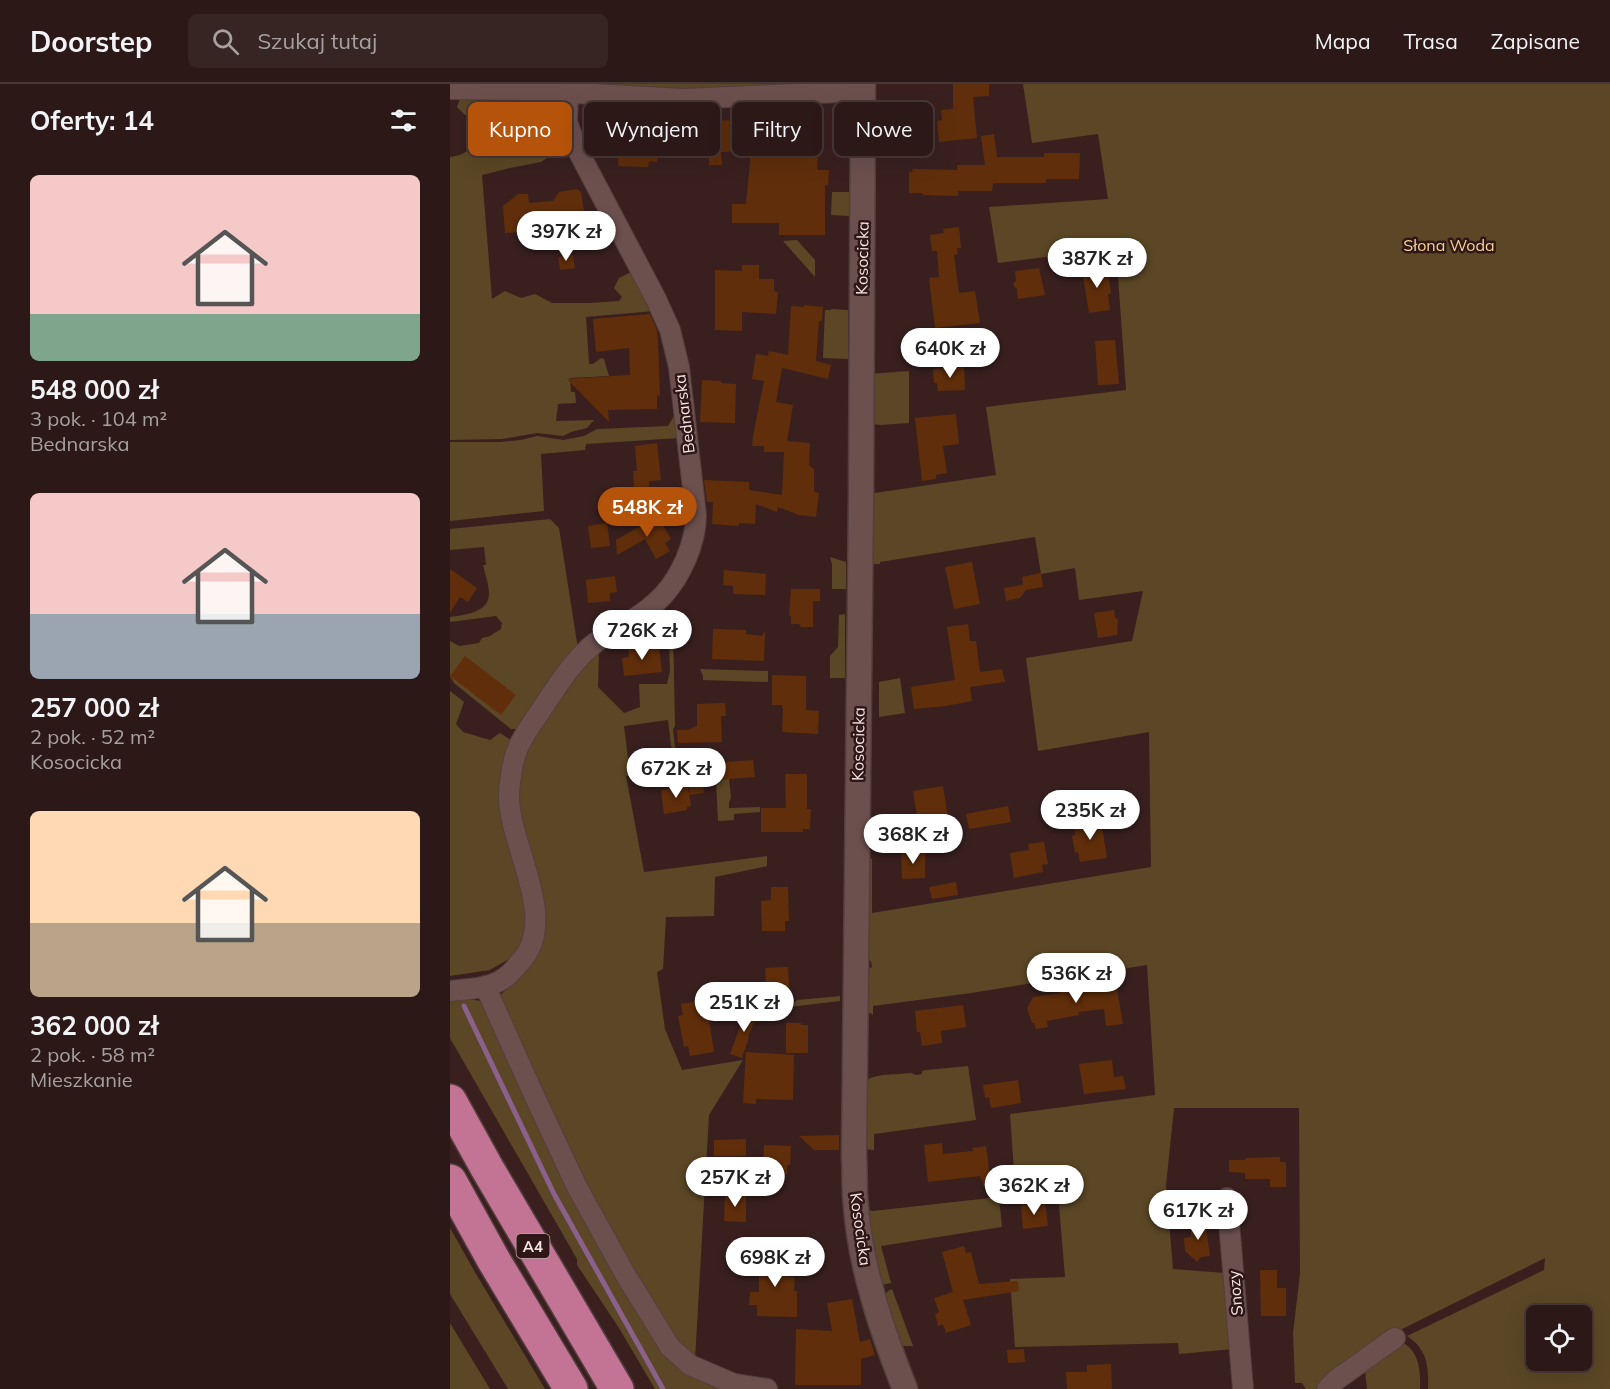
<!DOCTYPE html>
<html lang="pl">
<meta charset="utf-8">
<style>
body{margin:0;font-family:Mulish,sans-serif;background:#372524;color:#f1f3f6;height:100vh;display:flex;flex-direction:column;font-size:22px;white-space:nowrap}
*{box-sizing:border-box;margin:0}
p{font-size:20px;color:#a6a0a1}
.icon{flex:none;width:33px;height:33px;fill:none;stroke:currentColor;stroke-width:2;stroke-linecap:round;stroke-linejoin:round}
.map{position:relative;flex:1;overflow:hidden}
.drawer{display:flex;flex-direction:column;background:#2b1817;width:450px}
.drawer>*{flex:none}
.guide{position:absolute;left:18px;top:18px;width:570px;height:54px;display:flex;gap:12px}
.fabs{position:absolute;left:1076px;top:1221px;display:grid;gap:12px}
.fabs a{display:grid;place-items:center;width:66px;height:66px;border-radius:9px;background:#2b1817;box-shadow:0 6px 24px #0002,0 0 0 2px #473736;font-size:30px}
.price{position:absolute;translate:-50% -51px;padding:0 14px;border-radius:21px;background:#fff;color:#222;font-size:20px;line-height:39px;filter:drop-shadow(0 2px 3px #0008)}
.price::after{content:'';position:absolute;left:50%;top:36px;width:18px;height:14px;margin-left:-9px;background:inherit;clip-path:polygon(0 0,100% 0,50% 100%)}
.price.active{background:#b45309;color:#fff}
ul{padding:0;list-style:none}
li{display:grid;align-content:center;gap:12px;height:318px;padding:0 30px}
li span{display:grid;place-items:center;height:186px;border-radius:9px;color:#555}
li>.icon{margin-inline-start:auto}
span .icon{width:108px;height:108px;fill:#fffc;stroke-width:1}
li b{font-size:26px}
h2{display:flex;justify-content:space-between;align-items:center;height:72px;padding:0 30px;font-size:26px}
.pill{padding:0 21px;border-radius:9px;background:#2b1817;box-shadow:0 6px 24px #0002,0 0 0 2px #473736;font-size:21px;line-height:54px}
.pill.active{background:#b45309;color:#fff}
header{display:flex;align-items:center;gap:36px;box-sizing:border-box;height:84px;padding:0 30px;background:#2b1817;border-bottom:2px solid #473736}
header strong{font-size:28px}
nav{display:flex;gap:33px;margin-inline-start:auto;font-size:21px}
.search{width:420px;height:54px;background:#372524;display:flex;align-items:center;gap:15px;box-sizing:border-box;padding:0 21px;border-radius:9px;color:#a6a0a1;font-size:22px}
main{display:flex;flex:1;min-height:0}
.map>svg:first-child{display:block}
.green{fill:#5b4725;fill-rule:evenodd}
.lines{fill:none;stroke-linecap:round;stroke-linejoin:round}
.stream{stroke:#8b608c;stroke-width:5}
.building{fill:#602e0b}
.minor-casing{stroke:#533e3e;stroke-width:22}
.tertiary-casing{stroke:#533e3e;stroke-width:27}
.motorway-casing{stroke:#533e3e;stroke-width:36}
.minor{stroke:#6c504e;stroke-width:20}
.tertiary{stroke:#6c504e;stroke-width:24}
.motorway{stroke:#c37394;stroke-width:33}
.labels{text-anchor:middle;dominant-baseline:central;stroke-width:5;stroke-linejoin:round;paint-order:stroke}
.shield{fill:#2e1716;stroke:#bba7a6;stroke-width:1.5}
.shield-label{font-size:15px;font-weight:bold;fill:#f7e5e4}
.park-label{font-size:16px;fill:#fad393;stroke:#2e1716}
.street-label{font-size:16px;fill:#f7e5e4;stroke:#2e1716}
</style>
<header>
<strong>Doorstep</strong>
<div class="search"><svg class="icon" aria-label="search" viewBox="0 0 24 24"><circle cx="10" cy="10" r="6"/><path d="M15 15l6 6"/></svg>Szukaj tutaj</div>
<nav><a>Mapa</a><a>Trasa</a><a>Zapisane</a></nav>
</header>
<main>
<section class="drawer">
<h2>Oferty: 14<svg class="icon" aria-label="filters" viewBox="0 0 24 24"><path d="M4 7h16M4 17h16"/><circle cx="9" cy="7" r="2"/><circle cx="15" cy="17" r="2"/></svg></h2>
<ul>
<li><span style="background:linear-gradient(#f6c9c9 75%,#7fa58c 0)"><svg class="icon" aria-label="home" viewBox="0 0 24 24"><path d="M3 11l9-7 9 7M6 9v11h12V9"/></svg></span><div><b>548 000 zł</b><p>3 pok. · 104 m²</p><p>Bednarska</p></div></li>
<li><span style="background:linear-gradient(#f6c9c9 65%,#9aa5b1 0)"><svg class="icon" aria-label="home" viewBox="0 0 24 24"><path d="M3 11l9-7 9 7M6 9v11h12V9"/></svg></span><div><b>257 000 zł</b><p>2 pok. · 52 m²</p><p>Kosocicka</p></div></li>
<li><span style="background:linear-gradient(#ffd9b3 60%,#b9a48a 0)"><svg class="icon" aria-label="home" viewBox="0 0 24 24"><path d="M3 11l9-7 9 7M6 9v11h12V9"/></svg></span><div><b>362 000 zł</b><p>2 pok. · 58 m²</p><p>Mieszkanie</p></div></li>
</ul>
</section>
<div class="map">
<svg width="1160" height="1305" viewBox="0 0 1160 1305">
<rect width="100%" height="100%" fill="#39201f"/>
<path class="green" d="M 101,0 L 378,0 L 231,8 Z
M 573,0 L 1160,0 L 1160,1305 L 978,1305 C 979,1282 977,1265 957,1252 L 1094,1186 L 1095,1174 L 940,1251 L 870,1305 L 856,1305 L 852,1299 L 845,1299 L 843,1249 L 850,1190 L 849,1024 L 724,1024 L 716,1101 L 723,1185 L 775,1189 L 783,1265 L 729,1270 L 728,1259 L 565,1263 L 560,1195 L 615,1193 L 607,1097 L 565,1101 L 560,1030 L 705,1011 L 697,881 L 521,909 L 423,922 L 423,931 L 420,929 L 415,929 L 417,885 L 422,883 L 421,877 L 418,876 L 415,775 L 422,775 L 422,829 L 701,783 L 699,648 L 588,667 L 576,574 L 682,557 L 693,507 L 629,516 L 625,484 L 591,490 L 585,453 L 430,478 L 430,480 L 419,480 L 418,410 L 546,391 L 536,323 L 676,306 L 666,164 L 548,179 L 539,123 L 658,115 L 648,50 L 582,59 ZM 1086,1232 L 1131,1232 L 1131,1276 L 1086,1276 Z
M 10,15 L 80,15 L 81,35 L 87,34 L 88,19 L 90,16 L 107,18 L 108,31 L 117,60 L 91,78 L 60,84 L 32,91 L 42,215 L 55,207 L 71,214 L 85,210 L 102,219 L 140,219 L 169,217 L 172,213 L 164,204 L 169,194 L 181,188 L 204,227 L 136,233 L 139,280 L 143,280 L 151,274 L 154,275 L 159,292 L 120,294 L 121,308 L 125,308 L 126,319 L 108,320 L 106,337 L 144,336 L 137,344 L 121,348 L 113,352 L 87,349 L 52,355 L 0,356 L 0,73 L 10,71 L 18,67 L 23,32 L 15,31 L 7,23 Z
M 353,26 L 374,27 L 373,62 L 352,61 Z
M 382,108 L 399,108 L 399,132 L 381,131 Z
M 347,156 L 365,176 L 365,193 L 333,157 Z
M 381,225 L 398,226 L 398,275 L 373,274 L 375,226 L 381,226 Z
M 459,287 L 459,339 L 430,341 L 419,339 L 419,290 Z
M 225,330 L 229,354 L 136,360 L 135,366 L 91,370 L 94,427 L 0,437 L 0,358 L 50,358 L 71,356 L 87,352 L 113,356 L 134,352 L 147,345 L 218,342 Z
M 100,435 L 109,444 L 128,565 L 74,643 L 66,645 L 61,645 L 4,599 L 0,592 L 0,557 L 9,562 L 29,559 L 32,554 L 40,552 L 51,545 L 52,539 L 46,532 L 0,538 L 0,533 C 14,531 39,529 39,510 C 39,501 35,490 33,481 L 36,481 L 34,463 L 0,466 L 0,445 Z
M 380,473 L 396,478 L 396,505 L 382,505 L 382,480 Z
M 395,530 L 395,594 L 380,594 L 380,572 L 388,563 L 389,531 Z
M 199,535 L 202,560 L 195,561 L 194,555 L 189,556 L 189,562 L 176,563 L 175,550 Z
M 223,544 L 225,642 L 223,645 L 226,673 L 229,678 L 179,692 L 176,692 L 194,788 L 317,772 L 317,782 L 265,793 L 264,832 L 216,833 L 213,885 L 207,888 L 215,945 L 232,986 L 293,976 L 259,1031 L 245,1276 L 228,1258 L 194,1204 L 134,1099 L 50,919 L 50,911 L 62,901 L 86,870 L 69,740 L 69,681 L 114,599 L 149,567 L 148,603 L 174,629 L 190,623 L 189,600 L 217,600 L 220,587 L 219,561 L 222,563 L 222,546 ZM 218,636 L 222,669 L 178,674 L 174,642 Z
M 250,585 L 318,587 L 318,598 L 253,596 L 253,592 Z
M 450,594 L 455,629 L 429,633 L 429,598 Z
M 0,607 L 14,618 L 6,640 L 13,648 L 40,656 L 50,649 L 64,658 L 79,838 L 69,869 L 40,886 L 0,892 Z
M 279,695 L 281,713 L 279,719 L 279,724 L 310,723 L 310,728 L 284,730 L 284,736 L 268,737 L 266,696 Z
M 390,912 L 390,917 L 339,923 L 315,931 L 309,928 L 314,924 L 342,921 L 347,916 Z
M 12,914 L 31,917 L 44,939 L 190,1232 L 280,1305 L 205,1305 L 169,1244 L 127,1181 L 127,1175 L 0,954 L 0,916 Z
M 518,982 L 526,1036 L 424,1050 L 424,1066 L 412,1065 L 416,997 C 424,989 448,991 461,989 L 466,991 L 472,990 L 472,987 L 476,986 Z
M 549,1113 L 552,1143 L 431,1162 L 441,1199 L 431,1201 L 418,1156 L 418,1126 L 423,1127 Z
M 0,1144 L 26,1190 L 95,1305 L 58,1305 L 0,1210 Z
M 442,1205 L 463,1262 L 454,1262 L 450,1260 L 434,1213 L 438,1207 Z
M 0,1239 L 40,1305 L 0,1305 Z
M 950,1258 C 969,1264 971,1288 970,1305 L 917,1305 L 915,1286 Z"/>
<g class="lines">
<path class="stream" d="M 14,922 L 104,1110 L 213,1305"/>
</g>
<path class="building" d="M 503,0 L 539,0 L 539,12 L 523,13 L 527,54 L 489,58 L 487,37 L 492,36 L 491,26 L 503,25 Z
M 318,23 L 322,23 L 329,38 L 328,60 L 347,61 L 348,62 L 368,64 L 367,86 L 379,86 L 378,101 L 375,101 L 375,151 L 329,151 L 329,139 L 282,139 L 282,120 L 296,120 L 301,67 L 297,67 Z
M 292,36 L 293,67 L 271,68 L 272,81 L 259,81 L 258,51 L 248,51 L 248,37 Z
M 544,50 L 547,73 L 594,73 L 594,69 L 630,69 L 629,95 L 596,95 L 596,99 L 543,99 L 542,107 L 508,107 L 508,112 L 473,111 L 473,109 L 459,109 L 459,88 L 463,88 L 462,85 L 507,86 L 507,81 L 535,81 L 531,52 Z
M 169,54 L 207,55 L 207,78 L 199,77 L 198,83 L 168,82 Z
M 127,105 L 131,108 L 138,153 L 118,156 L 113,153 L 111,137 L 81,140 L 82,147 L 55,149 L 53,122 L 68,110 L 78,110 L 79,119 L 103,117 L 109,108 Z
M 509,143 L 511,164 L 507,164 L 508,170 L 504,171 L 509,209 L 525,207 L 530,239 L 485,244 L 479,194 L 489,193 L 487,167 L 482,167 L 480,151 L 494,149 L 493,145 Z
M 123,171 L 125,184 L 110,186 L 108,173 Z
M 292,181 L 309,181 L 309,195 L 324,195 L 324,207 L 328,208 L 326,230 L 292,228 L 292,247 L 265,246 L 265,186 L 292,187 Z
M 657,183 L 661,210 L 658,210 L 660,226 L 639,229 L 632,186 Z
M 589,184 L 595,211 L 568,215 L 567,205 L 563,201 L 566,196 L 565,187 Z
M 354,221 L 373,223 L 372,237 L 369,237 L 366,277 L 381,281 L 378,295 L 332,284 L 326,318 L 343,321 L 337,357 L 360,359 L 359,381 L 364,385 L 364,408 L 369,409 L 366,433 L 349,431 L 328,423 L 327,428 L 306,420 L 305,440 L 289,439 L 289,442 L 262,440 L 263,418 L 257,418 L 254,396 L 299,398 L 299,406 L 332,411 L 334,368 L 314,368 L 314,362 L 302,362 L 303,352 L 314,297 L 302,295 L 306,270 L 318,272 L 319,267 L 338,271 L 341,222 L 354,223 Z
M 200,230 L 207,246 L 208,258 L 210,312 L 207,311 L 207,325 L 158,326 L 159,338 L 117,295 L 180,291 L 179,264 L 146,268 L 143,235 Z
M 665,256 L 669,300 L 648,301 L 645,257 Z
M 514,283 L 515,306 L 488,307 L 487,299 L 484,299 L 483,285 Z
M 252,296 L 271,297 L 271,299 L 286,300 L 285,339 L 250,338 Z
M 506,330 L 509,360 L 493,362 L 497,389 L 486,391 L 486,395 L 472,397 L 465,334 Z
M 207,359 L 211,396 L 199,397 L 199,403 L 184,404 L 183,387 L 187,387 L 185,362 Z
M 208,432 L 221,455 L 215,459 L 220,467 L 206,475 L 195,455 L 167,471 L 166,456 Z
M 157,439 L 160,462 L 141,464 L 138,442 Z
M 522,478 L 530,520 L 504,525 L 495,483 Z
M 0,485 L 27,504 L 18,518 L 10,513 L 0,529 Z
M 274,486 L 316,490 L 315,511 L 283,510 L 283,502 L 273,501 Z
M 591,489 L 593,503 L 576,506 L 570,514 L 556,517 L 554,504 L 573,501 L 572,493 Z
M 165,492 L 167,508 L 160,509 L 160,517 L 138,519 L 136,496 Z
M 341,505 L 370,505 L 370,517 L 363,517 L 363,543 L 351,543 L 349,540 L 341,540 L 341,533 L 339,531 Z
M 664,526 L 665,533 L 668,535 L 667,551 L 648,554 L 644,529 Z
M 518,540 L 520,557 L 526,557 L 530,588 L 552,585 L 555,598 L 520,603 L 522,617 L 496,622 L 464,625 L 461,603 L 505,596 L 497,543 Z
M 263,545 L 296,546 L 296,550 L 312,552 L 315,547 L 314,577 L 262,575 Z
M 209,562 L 212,588 L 174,592 L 172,574 L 179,573 L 178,565 Z
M 15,572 L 66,611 L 51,631 L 0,592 Z
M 322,591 L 356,592 L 356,626 L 369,627 L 368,650 L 332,648 L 333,624 L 332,624 L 332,621 L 322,621 Z
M 275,619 L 276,632 L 271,632 L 272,658 L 228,659 L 227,646 L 237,646 L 247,642 L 247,620 Z
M 303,676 L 305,693 L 266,696 L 264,679 Z
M 335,690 L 357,690 L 357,725 L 361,725 L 360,745 L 353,745 L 353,748 L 311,748 L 311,724 L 336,724 Z
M 252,694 L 254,709 L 240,711 L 238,696 Z
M 238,701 L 241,722 L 237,723 L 237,726 L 214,730 L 211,706 Z
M 493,702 L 499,739 L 469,744 L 463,707 Z
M 558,722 L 561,738 L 519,745 L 516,730 Z
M 651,736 L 657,774 L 630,778 L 628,768 L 625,769 L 622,752 L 625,751 L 624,741 Z
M 594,758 L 598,780 L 592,781 L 593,788 L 564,794 L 560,769 L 579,766 L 578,760 Z
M 475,767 L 475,794 L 452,795 L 451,768 Z
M 506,798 L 508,811 L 482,815 L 479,803 Z
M 321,803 L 338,803 L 339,837 L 335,837 L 335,847 L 312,847 L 311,817 L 321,816 Z
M 338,883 L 340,918 L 317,919 L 315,884 Z
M 623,894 L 624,903 L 657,898 L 658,906 L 667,905 L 673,940 L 656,942 L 654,925 L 628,928 L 629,931 L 597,937 L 598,943 L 586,945 L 584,939 L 582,939 L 577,924 L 583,913 L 610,909 L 608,897 Z
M 256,916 L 264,968 L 240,972 L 238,962 L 234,963 L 228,932 L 233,931 L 231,920 Z
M 513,921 L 516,943 L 491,947 L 492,959 L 472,962 L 470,948 L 467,948 L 465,927 Z
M 296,924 L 308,930 L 298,952 L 299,953 L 292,974 L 280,970 L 292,937 L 290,936 Z
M 336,939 L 351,939 L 351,941 L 358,941 L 358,969 L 336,969 Z
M 296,968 L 344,971 L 343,1016 L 306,1015 L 306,1020 L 293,1019 Z
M 662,976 L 664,993 L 673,992 L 676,1005 L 634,1010 L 629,980 Z
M 568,996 L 571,1019 L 541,1024 L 539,1013 L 535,1014 L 533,1001 Z
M 389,1051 L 389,1066 L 364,1066 L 349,1052 Z
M 296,1055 L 296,1072 L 264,1072 L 264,1056 Z
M 492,1059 L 493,1070 L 523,1067 L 522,1064 L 536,1062 L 541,1101 L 534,1103 L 530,1092 L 478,1098 L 474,1061 Z
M 314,1061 L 341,1062 L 340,1081 L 337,1081 L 337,1090 L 313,1089 Z
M 830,1073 L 830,1078 L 836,1078 L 836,1103 L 820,1103 L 820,1095 L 795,1095 L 795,1089 L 779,1088 L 779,1076 L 795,1076 L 795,1074 Z
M 275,1110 L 296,1110 L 296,1138 L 274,1137 Z
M 595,1118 L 598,1142 L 573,1145 L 571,1121 Z
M 755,1137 L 760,1172 L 751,1173 L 747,1178 L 735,1167 L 734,1154 L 741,1153 L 740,1138 Z
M 514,1162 L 516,1169 L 521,1168 L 529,1200 L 568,1197 L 569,1207 L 513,1216 L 521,1241 L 496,1249 L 493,1240 L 488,1242 L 485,1230 L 489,1228 L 484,1214 L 503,1208 L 492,1168 Z
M 309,1167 L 332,1168 L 332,1176 L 339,1176 L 338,1193 L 345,1193 L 344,1207 L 347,1207 L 347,1233 L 307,1232 L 307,1221 L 299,1221 L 300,1208 L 309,1208 Z
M 810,1186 L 827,1186 L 827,1204 L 836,1204 L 836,1232 L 811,1232 Z
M 402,1215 L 410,1258 L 420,1255 L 425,1271 L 411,1275 L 411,1301 L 345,1301 L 346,1245 L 382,1247 L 377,1219 Z
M 574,1265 L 575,1278 L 558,1279 L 557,1266 Z
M 661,1280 L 662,1305 L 617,1305 L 616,1288 L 637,1288 L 637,1281 Z"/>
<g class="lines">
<defs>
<path id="minor" d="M 0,5 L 71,6 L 233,15 L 413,7
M 35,902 L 83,1009 L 127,1103 L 175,1190 L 220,1263 L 240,1281 L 284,1300 L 317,1305
M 0,907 C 17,905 38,905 53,895 C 60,891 67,882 72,876 C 108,834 60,762 59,714 C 59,702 62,681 66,669 C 71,653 84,637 93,623 C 109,600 123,576 145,559 C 155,551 168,545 179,538 C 207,521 223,505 236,475 C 242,461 246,447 246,431 L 229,283 L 220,246 L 206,215 L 126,63 L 117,38 L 118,10
M 777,1114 L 793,1305
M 877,1305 L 886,1296 L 945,1254"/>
<path id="tertiary" d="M 413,0 L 411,415 L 404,1072 C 405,1089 404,1106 406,1123 C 411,1185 432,1247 455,1305"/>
<path id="motorway" d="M 0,1017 L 37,1084 L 167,1305
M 0,1097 L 43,1175 L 121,1305"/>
</defs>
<use href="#minor" class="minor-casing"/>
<use href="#tertiary" class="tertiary-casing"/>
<use href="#motorway" class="motorway-casing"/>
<use href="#minor" class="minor"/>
<use href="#tertiary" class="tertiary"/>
<use href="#motorway" class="motorway"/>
</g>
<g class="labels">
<rect class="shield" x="66.5" y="1150" width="33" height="24" rx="4.5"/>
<g class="shield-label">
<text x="83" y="1162">A4</text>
</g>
<g class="park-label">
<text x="999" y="161">Słona Woda</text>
</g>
<g class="street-label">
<text transform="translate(412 174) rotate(-89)">Kosocicka</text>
<text transform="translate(234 330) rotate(-97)">Bednarska</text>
<text transform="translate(408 660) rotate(-89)">Kosocicka</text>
<text transform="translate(411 1145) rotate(82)">Kosocicka</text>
<text transform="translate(785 1209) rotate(-95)">Snozy</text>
</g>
</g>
</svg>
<div class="fabs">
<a><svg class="icon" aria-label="locate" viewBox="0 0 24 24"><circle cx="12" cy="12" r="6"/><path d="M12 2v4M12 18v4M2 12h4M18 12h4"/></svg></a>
</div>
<b class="price" style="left:116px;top:178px">397K zł</b>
<b class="price" style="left:647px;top:205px">387K zł</b>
<b class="price" style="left:500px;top:295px">640K zł</b>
<b class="price active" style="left:197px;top:454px">548K zł</b>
<b class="price" style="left:192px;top:577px">726K zł</b>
<b class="price" style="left:226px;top:715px">672K zł</b>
<b class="price" style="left:640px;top:757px">235K zł</b>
<b class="price" style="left:463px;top:781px">368K zł</b>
<b class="price" style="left:626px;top:920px">536K zł</b>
<b class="price" style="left:294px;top:949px">251K zł</b>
<b class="price" style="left:285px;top:1124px">257K zł</b>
<b class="price" style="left:584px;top:1132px">362K zł</b>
<b class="price" style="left:748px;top:1157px">617K zł</b>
<b class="price" style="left:325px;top:1204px">698K zł</b>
<div class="guide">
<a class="pill active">Kupno</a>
<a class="pill">Wynajem</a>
<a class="pill">Filtry</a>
<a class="pill">Nowe</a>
</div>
</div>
</main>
